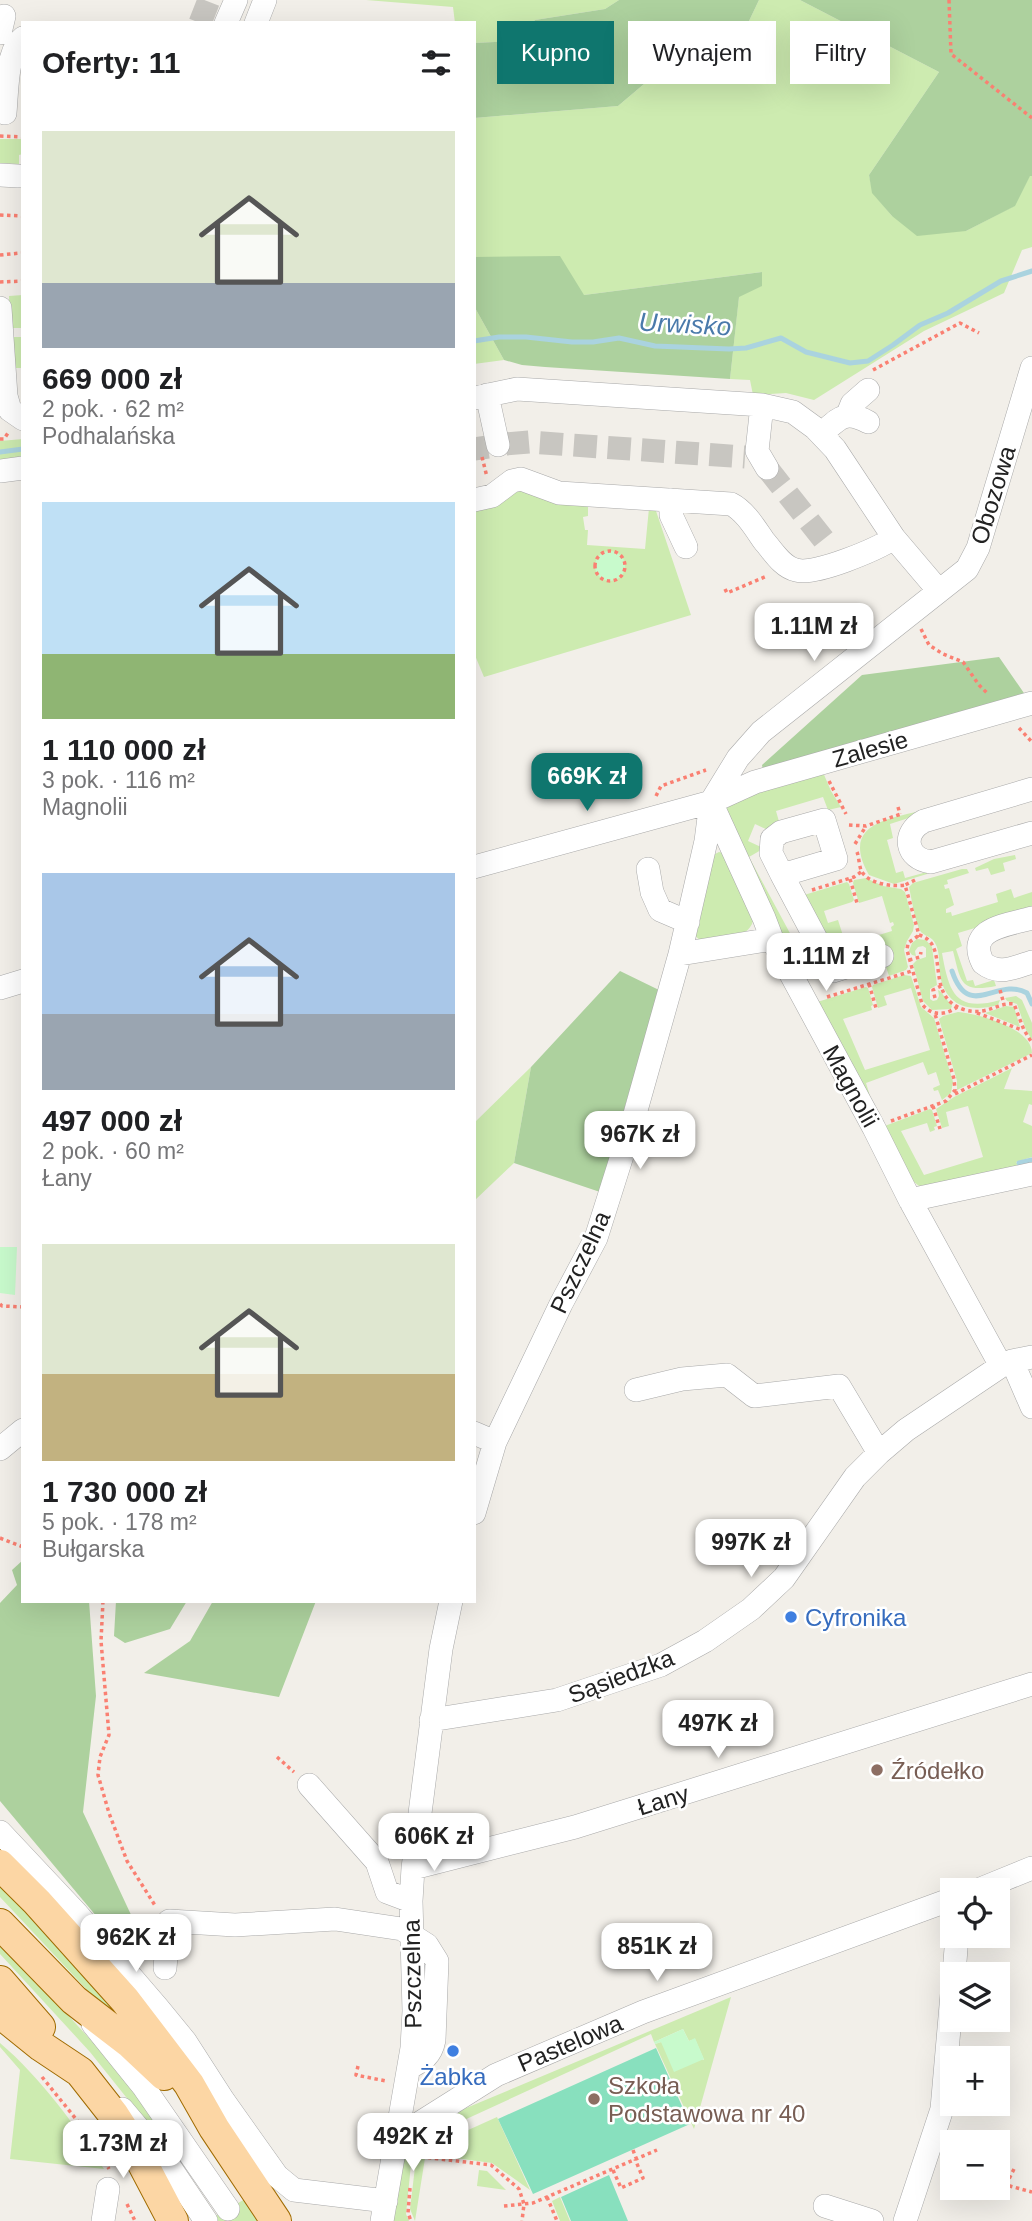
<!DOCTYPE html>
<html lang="pl">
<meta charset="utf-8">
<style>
body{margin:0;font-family:Helvetica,sans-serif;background:#f2f2f2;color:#202124;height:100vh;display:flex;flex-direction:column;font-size:26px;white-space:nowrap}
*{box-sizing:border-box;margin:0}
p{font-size:23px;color:#757577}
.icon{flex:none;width:38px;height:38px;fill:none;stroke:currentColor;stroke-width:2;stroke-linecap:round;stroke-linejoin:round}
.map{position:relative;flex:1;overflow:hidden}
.sheet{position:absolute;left:21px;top:21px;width:455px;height:1582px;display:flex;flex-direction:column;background:#fff;border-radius:0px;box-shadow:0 7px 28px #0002}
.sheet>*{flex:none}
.hud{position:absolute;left:497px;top:21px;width:429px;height:63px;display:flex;gap:14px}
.buttons{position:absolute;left:940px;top:1878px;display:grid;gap:14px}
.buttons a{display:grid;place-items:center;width:70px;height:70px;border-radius:0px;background:#fff;box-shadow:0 7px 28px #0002;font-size:35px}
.price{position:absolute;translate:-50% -60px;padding:0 16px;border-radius:14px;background:#fff;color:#222;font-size:23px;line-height:46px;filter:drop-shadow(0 2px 4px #0008)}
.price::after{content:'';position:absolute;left:50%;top:42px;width:21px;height:16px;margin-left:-10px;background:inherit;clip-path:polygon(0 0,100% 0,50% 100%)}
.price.active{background:#0f766e;color:#fff}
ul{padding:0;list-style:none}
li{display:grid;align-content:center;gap:14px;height:371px;padding:0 21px}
li span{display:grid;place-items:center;height:217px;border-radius:0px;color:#555}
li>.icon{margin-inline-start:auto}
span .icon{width:126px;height:126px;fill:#fffc;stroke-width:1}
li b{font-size:30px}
h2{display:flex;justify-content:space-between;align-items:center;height:84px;padding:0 21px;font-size:30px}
.pill{padding:0 24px;border-radius:0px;background:#fff;box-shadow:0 7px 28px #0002;font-size:24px;line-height:63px}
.pill.active{background:#0f766e;color:#fff}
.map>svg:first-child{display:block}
.grass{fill:#cdebb0}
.forest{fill:#add19e}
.park{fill:#c8facc}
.pitch{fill:#88e0be}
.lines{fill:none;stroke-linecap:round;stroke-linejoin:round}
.stream{stroke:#aad3df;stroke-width:5}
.minor-tunnel{stroke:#c8c6c1;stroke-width:23;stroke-dasharray:23 11;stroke-linecap:butt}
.minor-casing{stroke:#a9a9a9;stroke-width:24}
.major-casing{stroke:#a06b00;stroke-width:32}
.path{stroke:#fa8072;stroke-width:3.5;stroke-dasharray:3.5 3.5;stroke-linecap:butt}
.minor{stroke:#fff;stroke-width:23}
.major{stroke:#fcd6a4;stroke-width:30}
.shop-dot{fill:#3f7fe0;stroke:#fff;stroke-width:2.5}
.education-dot{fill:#8d6e63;stroke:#fff;stroke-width:2.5}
.labels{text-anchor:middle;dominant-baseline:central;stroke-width:5;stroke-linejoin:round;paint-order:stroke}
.street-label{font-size:24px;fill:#222;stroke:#fff}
.shop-label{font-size:24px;fill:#366cbe;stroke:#fff;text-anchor:start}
.education-label{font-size:24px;fill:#785e54;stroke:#fff;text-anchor:start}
.water-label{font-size:26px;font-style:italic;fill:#4a7aab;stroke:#fff}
</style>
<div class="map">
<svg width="1032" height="2221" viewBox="0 0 1032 2221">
<rect width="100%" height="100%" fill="#f2efe9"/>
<path class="grass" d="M 366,0 L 619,0 L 605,9 L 535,20 L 516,41 L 474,43 L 474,23 L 455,23 L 453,7 Z
M 759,0 L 800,0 L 939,72 L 869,175 L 873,193 L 892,216 L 966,231 L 1014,206 L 1030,175 L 1032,176 L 1032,247 L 1022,250 L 1004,293 L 924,331 L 814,400 L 786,393 L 753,395 L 750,380 L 730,379 L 739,296 L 761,286 L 762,272 L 584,295 L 474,257 L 474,118 L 618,106 L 683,51 L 739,42 Z
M 0,139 L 23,139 L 23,154 L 19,155 L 19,164 L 0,163 Z
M 23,295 L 23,328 L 10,328 L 9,296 Z
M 474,306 L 504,360 L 474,364 Z
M 9,337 L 23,337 L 23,368 L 11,368 Z
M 23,439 L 23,458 L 0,460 L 0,441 Z
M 521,486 L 588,505 L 588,516 L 583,517 L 585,530 L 588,530 L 587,545 L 645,549 L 649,508 L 655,508 L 691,615 L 484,677 L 474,653 L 474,507 Z
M 822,770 L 831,791 L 841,807 L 828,810 L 823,797 L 776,811 L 780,825 L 768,830 L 755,824 L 748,841 L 761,847 L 761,850 L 749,857 L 806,963 L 818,957 L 817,966 L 802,972 L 796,970 L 726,810 L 730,803 Z
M 925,810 L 927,812 L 890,824 L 893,838 L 887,840 L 896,873 L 903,871 L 905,878 L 927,872 L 927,874 L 894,884 L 869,875 C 840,824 887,819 925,810 Z
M 719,852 L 724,853 L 754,917 C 751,940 722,939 703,943 L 691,932 L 713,855 Z
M 1015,855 L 1016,859 L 1003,863 L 1005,871 L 991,875 L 988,868 L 976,871 L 975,868 L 994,859 Z
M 962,869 L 967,869 L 969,873 L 947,880 L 948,884 L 944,885 L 945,889 L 949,888 L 954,905 L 946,909 L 946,913 L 951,912 L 952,916 L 998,902 L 996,894 L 1011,889 L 1014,898 L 1032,892 L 1032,911 L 958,933 L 962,946 L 956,949 L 967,981 L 973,980 L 975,986 L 994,980 L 996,986 C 960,993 961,982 953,951 L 942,953 C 949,992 955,1013 1000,1000 L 998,1005 C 971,1012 946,1008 940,975 C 939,965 940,951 935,943 C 932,937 927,937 922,933 C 916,927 912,901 910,892 L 909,887 L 913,883 Z
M 866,878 L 883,886 L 901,889 L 905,892 L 914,925 L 913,931 L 907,941 L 904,950 L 908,967 L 906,970 L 889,976 L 880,949 L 841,959 L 836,956 L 804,895 L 847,882 L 849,884 L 854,900 L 852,902 L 824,911 L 828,923 L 838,920 L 846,945 L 892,931 L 891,927 L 894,925 L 893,922 L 890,923 L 882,896 L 859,903 L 853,883 L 854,880 Z
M 917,939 L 926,940 L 932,947 L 937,985 L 930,989 L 930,999 L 933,1001 L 937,1000 L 939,996 L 938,990 L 940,991 L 952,1006 L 951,1009 L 932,1010 L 923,1001 L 913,964 L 917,960 L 926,957 L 926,948 L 923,946 L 918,947 L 915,951 L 916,956 L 912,955 L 909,951 L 912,943 Z
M 904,975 L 911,976 L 921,1007 L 934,1018 L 953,1082 L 951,1093 L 942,1100 L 938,1090 L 934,1091 L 933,1088 L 940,1085 L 936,1072 L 928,1075 L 923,1062 L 866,1083 L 870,1096 L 864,1094 L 814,1003 L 866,987 L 868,988 L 873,1005 L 871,1006 L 872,1010 L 843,1019 L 865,1070 L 930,1050 L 911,988 L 884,996 L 887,1005 L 878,1008 L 872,987 L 873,985 Z
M 1016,996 L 1022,1000 L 1032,1023 L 1032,1040 L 1026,1030 L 1017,1004 L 1007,1001 L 1005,998 Z
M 1006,1006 L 1014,1007 L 1020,1027 L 985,1013 Z
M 958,1012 C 979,1014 1032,1028 1032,1053 L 957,1090 L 957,1081 L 939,1019 L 943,1016 Z
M 531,1067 L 514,1163 L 474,1201 L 474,1123 Z
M 1012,1068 L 1004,1089 L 1032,1091 L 1032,1105 L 1029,1104 L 1023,1122 L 1032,1126 L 1032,1157 L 1016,1162 L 1018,1165 L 1032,1162 L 1032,1171 L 919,1186 L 908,1177 L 882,1127 L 930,1109 L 932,1110 L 937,1126 L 934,1127 L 935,1130 L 930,1132 L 927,1123 L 901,1131 L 924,1175 L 983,1157 L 968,1106 L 946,1112 L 949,1126 L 942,1128 L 936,1109 L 954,1097 Z
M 0,1880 L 131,2028 L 119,2024 L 0,1897 Z
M 0,1941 L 121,2073 L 154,2115 L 154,2132 L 90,2052 L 0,1954 Z
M 731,1997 L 694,2129 L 655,2044 L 661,2042 L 704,2060 L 695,2039 L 689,2041 L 683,2029 L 654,2042 L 651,2034 L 462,2121 L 466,2131 L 497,2117 L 530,2190 L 492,2163 L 417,2153 L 418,2138 L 459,2111 Z
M 0,2043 C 41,2078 74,2124 104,2169 L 10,2159 L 20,2070 L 0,2047 Z
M 414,2135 L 406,2214 L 409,2221 L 390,2221 L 403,2154 Z
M 418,2157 L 425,2158 L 415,2221 L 410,2209 L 416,2159 Z
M 479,2170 L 487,2171 L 506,2190 L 477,2186 Z
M 560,2197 L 570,2221 L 560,2221 L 552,2201 Z
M 245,2199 L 259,2221 L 207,2221 Z"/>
<path class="forest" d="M 619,0 L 759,0 L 739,42 L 683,51 L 618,106 L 474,118 L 474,43 L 516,41 L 535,20 L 605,9 Z
M 800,0 L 1032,0 L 1032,176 L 1030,176 L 1015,206 L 966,231 L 917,236 L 892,216 L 872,193 L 869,175 L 939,72 Z
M 560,256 L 584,295 L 762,272 L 762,286 L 739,297 L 730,379 L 545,367 L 522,365 L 504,360 L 474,306 L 474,257 Z
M 999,657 L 1026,696 L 763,770 L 762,765 L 862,675 Z
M 620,971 L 659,990 L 600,1192 L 514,1163 L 531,1067 Z
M 23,1560 L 23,1601 L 89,1601 L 96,1696 L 83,1812 L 147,1949 L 133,1960 L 0,1801 L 0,1603 L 17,1585 L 12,1570 Z
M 116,1601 L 187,1601 L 170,1629 L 125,1643 L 114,1636 Z
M 213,1601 L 316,1601 L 279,1697 L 144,1673 L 190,1641 Z"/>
<path class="park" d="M595 566a15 15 0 1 1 30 0a15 15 0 1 1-30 0Z
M 0,1247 L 17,1247 L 15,1295 L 0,1293 Z
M 683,2029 L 689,2041 L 695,2038 L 704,2059 L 674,2072 L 661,2042 L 655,2044 L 654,2042 Z"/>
<path class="pitch" d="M 656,2048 L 690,2124 L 533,2194 L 498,2119 Z
M 609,2175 L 628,2221 L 571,2221 L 561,2197 Z"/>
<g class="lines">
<path class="stream" d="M 474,341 L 499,337 L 526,337 L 572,342 L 593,342 L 619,338 L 655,346 L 729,349 L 746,348 L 781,338 L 806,352 L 850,363 L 868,361 L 893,345 L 920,325 L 948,313 L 1001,281 L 1032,271
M 0,452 L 23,449
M 952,971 C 969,1022 997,976 1027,993 L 1032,1004
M 1019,1163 L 1032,1160"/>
<path class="minor-tunnel" d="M 200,23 L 209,0
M 506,444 L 529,442 L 745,457
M 474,449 L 488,447
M 767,468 L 828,545"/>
<defs>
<path id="minor" d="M 226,23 L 236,0
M 256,23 L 265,0
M 0,33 L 4,16
M 5,113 C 7,93 6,51 23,38
M 0,175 L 18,176
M 0,308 L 6,396 L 10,410 L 23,419
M 487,395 L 498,445
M 474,398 L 517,389 L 762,405 L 793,412 L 815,428 L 835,449 L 894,538 L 939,591
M 762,405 L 757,451 L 767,468
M 848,414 L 852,404 L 868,390
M 821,434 C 839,419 844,409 868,422
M 0,471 L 23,468
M 474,500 L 492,496 L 512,481 L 521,479 L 559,493 L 731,504 C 745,511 755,528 764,541 C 773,551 782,567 796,570 C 815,576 877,549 894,538
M 671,500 L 671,515 L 686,547
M 1032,789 L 924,821 C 901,833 906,859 931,862 L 1032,833
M 711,802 L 764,918 L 772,939 L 874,1128 L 910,1200 L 1001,1366
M 474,867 L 711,802 L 755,782 L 1032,703
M 648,869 L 652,892 L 660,910 L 688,922
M 782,875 L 771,853 L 772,839 L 781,832 L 824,820 L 836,859 L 782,875 L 833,971 L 882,956
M 1032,918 C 1008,925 965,928 983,963 C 999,976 1015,967 1032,962
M 680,954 L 772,939
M 0,988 L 23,981
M 910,1200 L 1032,1174
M 1012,1361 L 1032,1407
M 636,1390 L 682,1379 L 727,1375 L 754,1396 L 839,1386 L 879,1453
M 474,1433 L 495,1442
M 0,1449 L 23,1430
M 474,1513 L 495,1442 L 561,1304 L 596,1238 L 633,1121 L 680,954 L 706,841 L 711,802 L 738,758 L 761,732 L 967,569 L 978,548 L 1032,368
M 431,1720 L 557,1700 L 661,1665 L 705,1641 L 751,1609 L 784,1578 L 855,1477 L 879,1453 L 906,1430 L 1001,1366 L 1012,1361 L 1032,1357
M 309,1785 L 377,1862 L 387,1892 L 411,1901
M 0,1832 L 78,1915 L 158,2008 L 185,2041 L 223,2100 L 277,2176 L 294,2190 L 386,2201
M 413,1868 L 575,1827 L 1032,1684
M 978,1890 L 1032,1868
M 165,1968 L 169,1921 L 235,1925 L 335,1919 L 402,1929 L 427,1945 L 437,1961 L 434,2040 C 431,2056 423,2060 409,2068
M 954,1974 L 957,1936
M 93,2024 L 143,2086 L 228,2209
M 122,2109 L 165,2160 L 206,2221
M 396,2138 L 496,2075 L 643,2012 L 952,1899
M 825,2206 L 872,2221
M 103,2221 L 108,2189
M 382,2221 L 412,2048 L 414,2011 L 411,1901 L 413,1868 L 441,1649 L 451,1601
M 905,2221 L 942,2109 L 952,1994"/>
<path id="major" d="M 0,1865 L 37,1902 L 125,2000 L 189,2084 L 214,2128 L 276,2221
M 0,1924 L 74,2000 L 131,2044 L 164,2075
M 0,1981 L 40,2027
M 0,2013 L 41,2046 L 80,2072 L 113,2114 L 133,2145 L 173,2221"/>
</defs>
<use href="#minor" class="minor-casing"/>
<use href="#major" class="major-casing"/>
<path class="path" d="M 949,0 L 951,54 L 1032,118
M 0,136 L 23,137
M 0,215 L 23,216
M 0,255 L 21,253
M 0,282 L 23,281
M 873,370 L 960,323 L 979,333
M 0,439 L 4,439 L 8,433
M 482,457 L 487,477
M595 566a15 15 0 1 1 30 0a15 15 0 1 1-30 0Z
M 725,589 L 727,593 L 767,576
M 921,629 L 929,645 L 943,654 L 963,662 L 979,685 L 988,694
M 1019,728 L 1032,742
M 829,781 L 846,814
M 656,796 L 661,786 L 706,770
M 898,807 L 900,814
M 849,825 L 866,826 L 901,814
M 855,844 L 866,826
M 857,852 C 859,857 859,865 861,870 C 867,884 893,887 905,885
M 850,879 L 857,903
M 915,880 L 905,885 L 919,935 C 952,944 922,997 965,1010 C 987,1016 998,1002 1014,1004 L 1024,1030 L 1032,1043
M 812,890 L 854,877 L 861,872
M 918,936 L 908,943 L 907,950 L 922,1004 C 931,1016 945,1016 957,1007
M 909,960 L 920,957 L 921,952
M 869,984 L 876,1008
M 1000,990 L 1004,1004
M 827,997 L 912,971
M 935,998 L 933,990 L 941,986
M 977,1013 L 1022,1030
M 955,1094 L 1032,1055
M 933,1106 L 940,1129
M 891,1121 L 946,1101 L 955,1090 L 954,1079 L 935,1014
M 0,1304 L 2,1306 L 23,1307
M 0,1538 L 23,1547
M 103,1601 L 101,1641 L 109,1735 L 100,1757 L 98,1775 L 109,1813 L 127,1861 L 156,1907
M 277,1757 L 294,1772
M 358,2066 L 356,2075 L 386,2081
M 42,2077 L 93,2140 L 109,2169
M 633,2150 L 636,2158
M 414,2156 L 491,2165 L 519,2189 L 524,2204 L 522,2221
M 1014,2169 L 1006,2185 L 1032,2192
M 613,2170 L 621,2188 L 643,2178 L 635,2159
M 410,2188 L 408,2213 L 411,2221
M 547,2197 L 557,2221
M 127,2204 L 135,2221
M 504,2206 L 533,2203 L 657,2150"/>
<use href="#minor" class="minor"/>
<use href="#major" class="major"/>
</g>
<g class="shop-dot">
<circle cx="791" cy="1617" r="7"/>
<circle cx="453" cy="2051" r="7"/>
</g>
<g class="education-dot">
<circle cx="877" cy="1770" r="7"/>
<circle cx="594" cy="2099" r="7"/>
</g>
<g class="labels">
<g class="street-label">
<text transform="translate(993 495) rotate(-73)">Obozowa</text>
<text transform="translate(870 749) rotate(-16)">Zalesie</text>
<text transform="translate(851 1086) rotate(61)">Magnolii</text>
<text transform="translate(580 1262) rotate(-65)">Pszczelna</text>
<text transform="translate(621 1676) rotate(-21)">Sąsiedzka</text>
<text transform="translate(663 1800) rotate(-17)">Łany</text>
<text transform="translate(412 1974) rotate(-91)">Pszczelna</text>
<text transform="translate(570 2043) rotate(-23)">Pastelowa</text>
</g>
<g class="shop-label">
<text x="805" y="1617">Cyfronika</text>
<text x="453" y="2076" text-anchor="middle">Żabka</text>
</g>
<g class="education-label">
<text x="891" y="1770">Źródełko</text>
<text x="608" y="2085">Szkoła<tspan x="608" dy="28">Podstawowa nr 40</tspan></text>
</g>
<g class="water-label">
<text transform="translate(685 324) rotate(3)">Urwisko</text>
</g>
</g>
</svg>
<div class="buttons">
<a><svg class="icon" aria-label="locate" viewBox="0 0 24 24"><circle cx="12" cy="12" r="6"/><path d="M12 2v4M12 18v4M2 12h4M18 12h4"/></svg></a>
<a><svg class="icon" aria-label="layers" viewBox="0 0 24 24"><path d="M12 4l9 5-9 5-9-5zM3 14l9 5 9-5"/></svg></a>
<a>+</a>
<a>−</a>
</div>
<b class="price" style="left:814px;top:663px">1.11M zł</b>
<b class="price active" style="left:587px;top:813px">669K zł</b>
<b class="price" style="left:826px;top:993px">1.11M zł</b>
<b class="price" style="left:640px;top:1171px">967K zł</b>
<b class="price" style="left:751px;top:1579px">997K zł</b>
<b class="price" style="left:718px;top:1760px">497K zł</b>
<b class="price" style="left:434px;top:1873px">606K zł</b>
<b class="price" style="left:136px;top:1974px">962K zł</b>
<b class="price" style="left:657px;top:1983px">851K zł</b>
<b class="price" style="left:413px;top:2173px">492K zł</b>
<b class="price" style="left:123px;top:2180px">1.73M zł</b>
<div class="hud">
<a class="pill active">Kupno</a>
<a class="pill">Wynajem</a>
<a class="pill">Filtry</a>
</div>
<section class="sheet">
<h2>Oferty: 11<svg class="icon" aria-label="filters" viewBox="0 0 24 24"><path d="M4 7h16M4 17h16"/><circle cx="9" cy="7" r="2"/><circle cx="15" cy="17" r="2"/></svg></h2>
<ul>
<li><span style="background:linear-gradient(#dfe7d0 70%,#9aa5b1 0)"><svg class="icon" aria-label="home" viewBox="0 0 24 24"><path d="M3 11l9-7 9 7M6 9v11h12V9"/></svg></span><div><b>669 000 zł</b><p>2 pok. · 62 m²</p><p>Podhalańska</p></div></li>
<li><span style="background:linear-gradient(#bfe0f5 70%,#8fb573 0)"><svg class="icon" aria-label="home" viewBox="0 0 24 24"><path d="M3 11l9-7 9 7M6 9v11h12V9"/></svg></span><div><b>1 110 000 zł</b><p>3 pok. · 116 m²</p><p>Magnolii</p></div></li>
<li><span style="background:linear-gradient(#a9c7e8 65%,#9aa5b1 0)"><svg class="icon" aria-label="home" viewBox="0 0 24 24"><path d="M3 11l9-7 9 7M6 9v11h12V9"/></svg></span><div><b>497 000 zł</b><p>2 pok. · 60 m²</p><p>Łany</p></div></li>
<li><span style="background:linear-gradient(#dfe7d0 60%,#c2b280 0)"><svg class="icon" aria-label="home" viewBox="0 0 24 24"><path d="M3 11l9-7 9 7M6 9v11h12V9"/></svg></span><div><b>1 730 000 zł</b><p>5 pok. · 178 m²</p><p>Bułgarska</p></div></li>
</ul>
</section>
</div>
